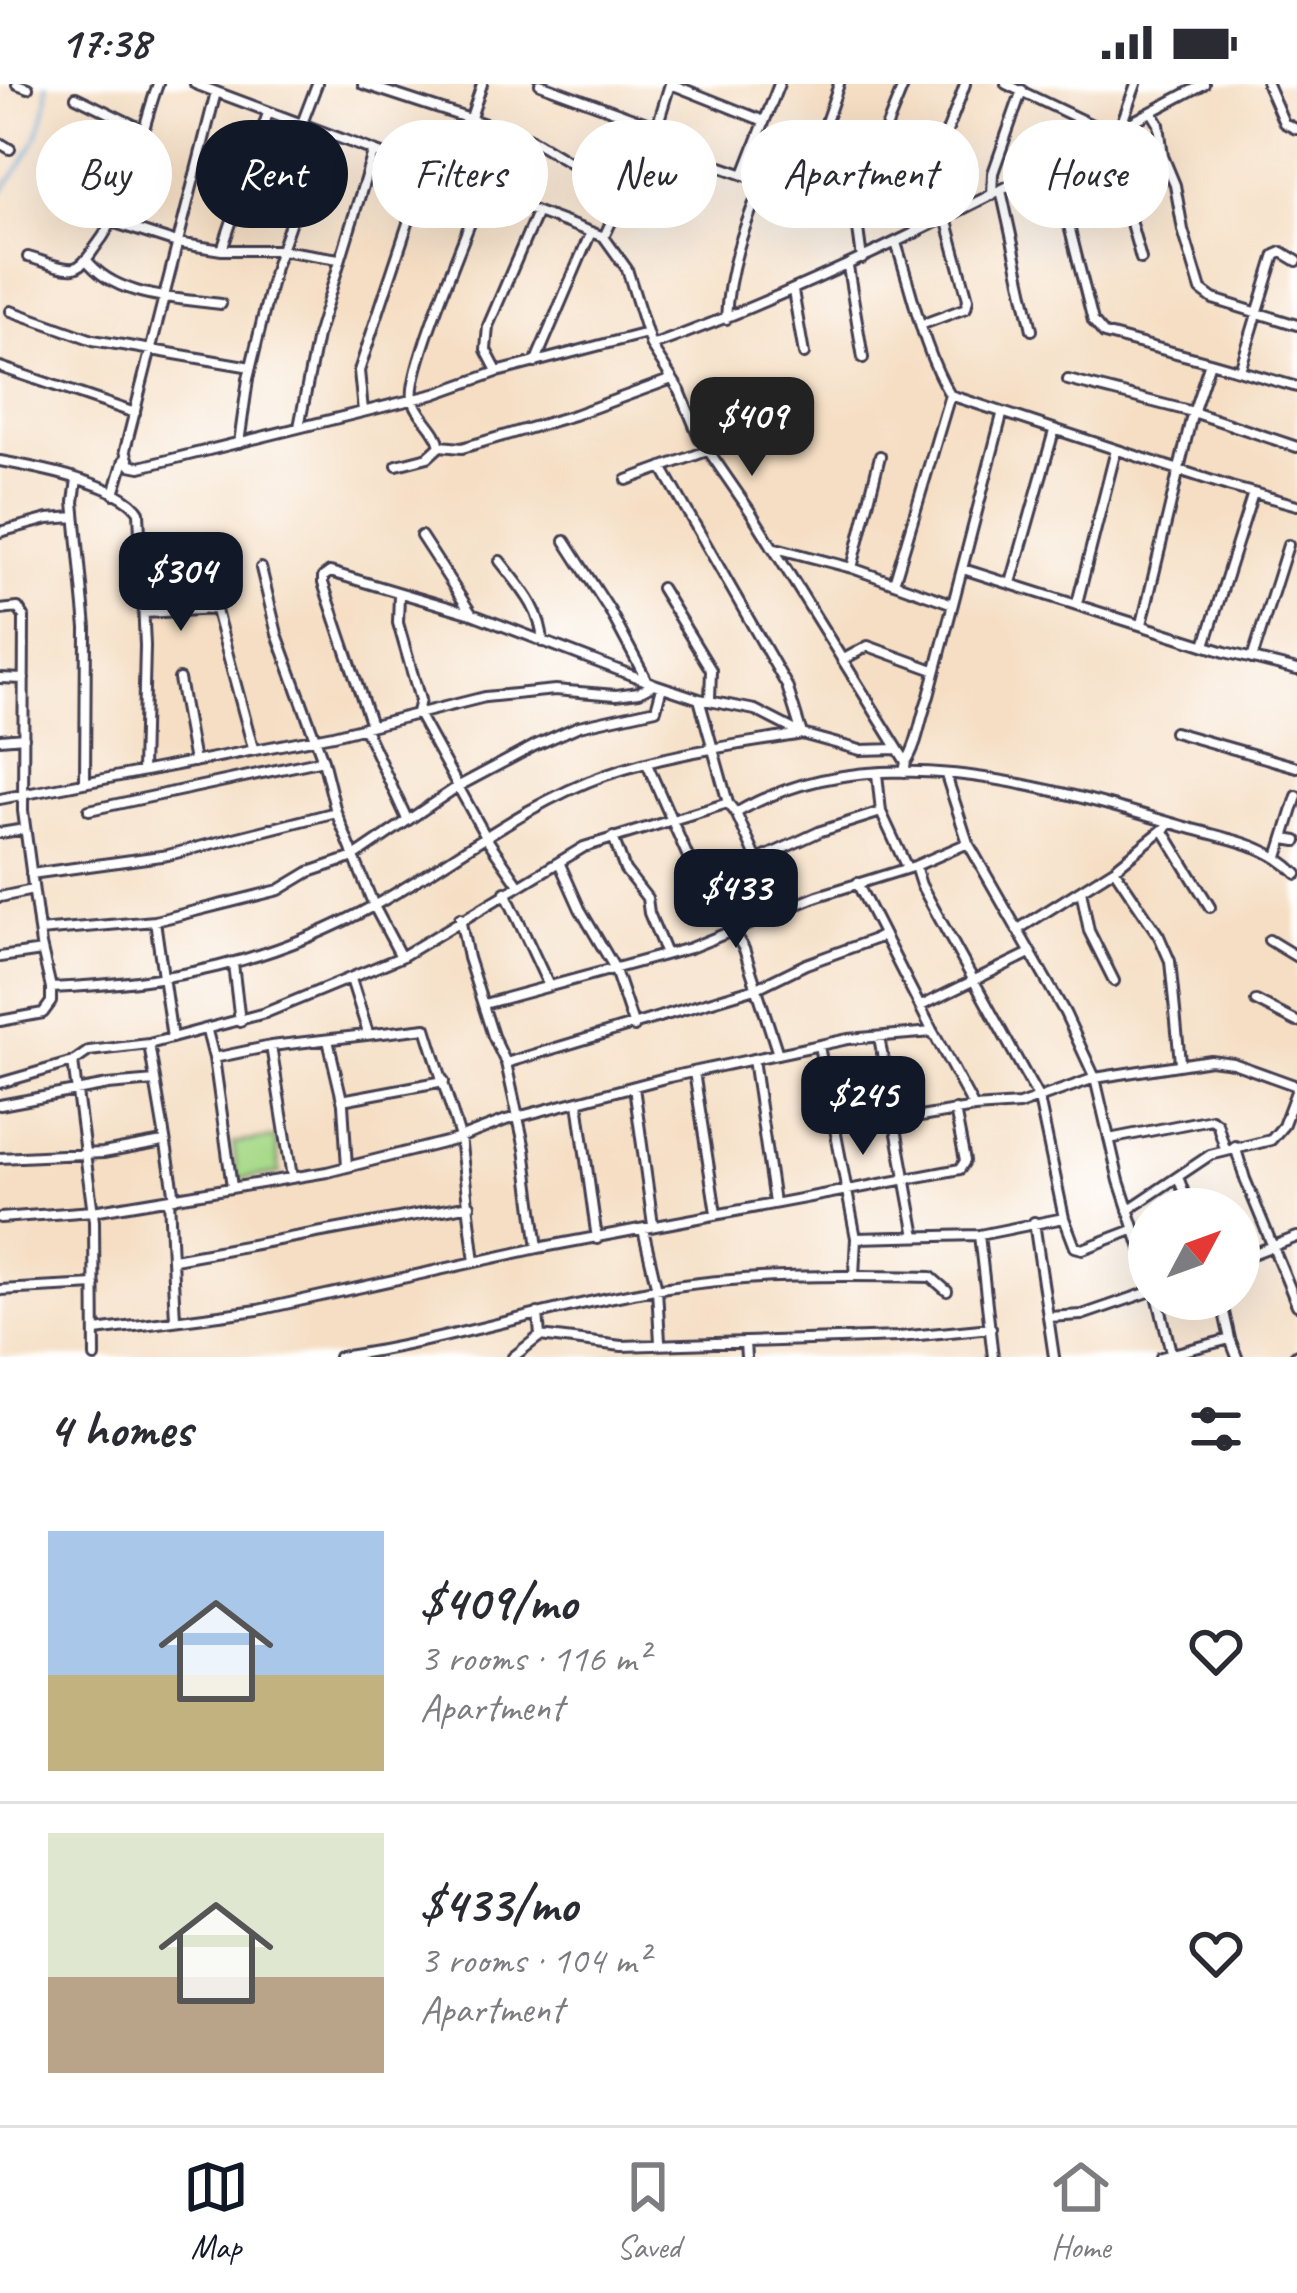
<!DOCTYPE html>
<meta charset="utf-8">
<style>
body{margin:0;font-family:Caveat,sans-serif;background:#f2f2f3;color:#2b2b33;height:100vh;display:flex;flex-direction:column;font-size:45px;white-space:nowrap}
*{box-sizing:border-box;margin:0}
p{font-size:39px;color:#7c7c81}
.icon{flex:none;width:66px;height:66px;fill:none;stroke:currentColor;stroke-width:2;stroke-linecap:round;stroke-linejoin:round}
.map{position:relative;height:1273px;overflow:hidden}
.side{display:flex;flex-direction:column;background:#fff;flex:1}
.side>*{flex:none}
.top-card{position:absolute;left:36px;top:36px;width:1227px;height:108px;display:flex;gap:24px}
.needle{width:78px;rotate:49deg}
.controls{position:absolute;left:1128px;top:1104px;display:grid;gap:24px}
.controls a{display:grid;place-items:center;width:132px;height:132px;border-radius:50%;background:#fff;box-shadow:0 12px 48px #0002;font-size:60px}
.price{position:absolute;translate:-50% -102px;padding:0 27px;border-radius:24px;background:#111827;color:#fff;font-size:39px;line-height:78px;filter:drop-shadow(0 3px 6px #0008)}
.price::after{content:'';position:absolute;left:50%;top:72px;width:36px;height:27px;margin-left:-18px;background:inherit;clip-path:polygon(0 0,100% 0,50% 100%)}
.price.on{background:#222;color:#fff}
ul{padding:0;list-style:none}
li{display:flex;align-items:center;gap:36px;height:300px;padding:0 48px}
li+li{border-top:3px solid #e1e1e2}
li span{display:grid;place-items:center;flex:none;width:336px;height:240px;border-radius:0px;color:#555}
li>.icon{margin-inline-start:auto}
span .icon{width:144px;height:144px;fill:#fffc;stroke-width:1}
li b{font-size:51px}
h2{display:flex;justify-content:space-between;align-items:center;height:144px;padding:0 48px;font-size:51px}
.pill{padding:0 42px;border-radius:54px;background:#fff;box-shadow:0 12px 48px #0002;font-size:42px;line-height:108px}
.pill.on{background:#111827;color:#fff}
.status{display:flex;justify-content:space-between;align-items:center;height:84px;padding:0 60px;background:#fff;direction:ltr}
.status svg{height:33px;fill:currentColor}
.dock{display:flex;justify-content:space-around;align-items:center;height:168px;border-top:3px solid #e1e1e2;background:#fff;font-size:33px;color:#7c7c81}
.dock a{display:grid;justify-items:center;gap:6px}
.dock .on{color:#111827}
.map>svg:first-child{display:block}
.green{fill:#a7da89;stroke:#647e62;stroke-width:3}
.lines{fill:none;stroke-linecap:round;stroke-linejoin:round}
.stream{stroke:#5ea4d4;stroke-width:3}
.minor-casing{stroke:#423e4f;stroke-width:14}
.minor{stroke:#fff;stroke-width:8}
</style>
<div class="status"><b>17:38</b><svg viewBox="0 0 49 12"><path d="M0 12V9h3v3zM5 12V6h3v6zM10 12V3h3v9zM15 12V0h3v12zM26 1h20v11H26zM47 4h2v5h-2z"/></svg></div>
<div class="map">
<svg width="1297" height="1273" viewBox="0 0 1297 1273">
<rect width="100%" height="100%" fill="#fff"/>
<filter id="ink" filterUnits="userSpaceOnUse"><feTurbulence type="fractalNoise" baseFrequency=".00833" numOctaves="2"/><feDisplacementMap in="SourceGraphic" scale="24" xChannelSelector="R" yChannelSelector="G"/><feConvolveMatrix kernelMatrix="1 2 1 2 8 2 1 2 1" color-interpolation-filters="sRGB"/></filter>
<filter id="wash" filterUnits="userSpaceOnUse"><feTurbulence type="fractalNoise" baseFrequency=".004" numOctaves="4" result="noise"/><feDisplacementMap in="SourceGraphic" scale="48" xChannelSelector="R" yChannelSelector="G"/><feGaussianBlur stdDeviation="2.7" result="paint"/><feColorMatrix in="noise" values="0 0 0 0 0 0 0 0 0 0 0 0 0 0 0 0 0 1.4 0 .05"/><feComposite in="paint" operator="in"/></filter>
<g filter="url(#wash)">
<rect width="100%" height="100%" fill="#f5dec3"/>
<path class="green" d="M 275,1054 L 280,1089 L 238,1095 L 233,1059 Z"/>
<g class="lines">
<path class="stream" d="M 0,111 C 24,78 49,43 47,0"/>
</g>
</g>
<g filter="url(#ink)">
<g class="lines">
<defs>
<path id="minor" d="M 17,0 L 28,4
M 195,0 L 604,153
M 363,0 L 531,55 L 623,110
M 540,0 L 655,42
M 670,0 L 659,36 L 604,153 L 627,185 L 651,262 L 680,307 L 699,353 L 752,430 L 906,678 L 904,688
M 671,0 L 764,37
M 1006,0 L 1109,49
M 1267,0 L 1284,39 L 1296,45
M 216,8 L 125,366 L 130,381 L 140,383 L 435,310 L 497,288 L 647,249
M 76,13 L 142,45
M 1153,30 L 1159,40 L 1163,72 L 1175,101 L 1183,146 L 1201,206 L 1213,215 L 1297,241
M 301,42 L 317,0
M 1120,44 L 1136,0
M 1100,55 L 1204,0
M 647,57 L 856,130
M 0,59 L 10,65
M 68,69 L 105,89 L 131,96
M 1048,81 L 1065,126 L 1093,237 L 1104,250 L 1210,278
M 744,90 L 779,0
M 450,98 L 482,0
M 1001,106 L 1032,246
M 801,111 L 839,0
M 992,111 L 993,89 L 1022,6
M 59,121 L 177,159 L 222,166 L 281,166 L 339,175
M 915,149 C 923,98 948,50 965,0
M 896,159 C 913,210 923,266 950,311
M 222,166 L 268,29
M 28,173 C 41,176 61,186 74,184 C 83,182 89,172 94,165 C 133,116 137,57 158,0
M 86,175 C 115,214 176,214 221,220
M 862,175 L 856,130 L 859,111 L 904,0
M 848,183 L 863,274
M 793,207 L 804,270
M 11,227 L 93,256 L 251,283
M 726,235 C 728,185 744,143 763,97
M 923,240 L 966,224 L 968,215 L 946,134
M 651,262 C 807,206 953,131 1100,55 L 1117,89 L 1141,175
M 535,279 L 591,148
M 0,283 L 135,329
M 1240,286 L 1275,171 L 1282,168 L 1297,177
M 497,287 L 486,266 L 488,242 L 537,128
M 1068,296 L 1193,328 L 1297,363
M 363,327 L 359,287 L 425,88
M 299,343 L 317,252 L 373,69
M 239,359 L 248,295 L 275,183 L 321,50
M 440,362 L 462,364 L 574,331 L 672,295
M 0,377 C 33,383 121,399 139,428 L 145,562 L 142,687
M 397,381 L 428,373 L 440,362 C 437,344 416,331 413,314 C 407,288 469,144 482,109
M 77,395 L 74,418 L 86,544 L 85,698
M 627,396 L 707,367
M 114,410 L 124,376
M 0,448 L 48,435 L 75,433
M 421,452 L 471,529
M 565,457 L 610,527 L 646,595
M 772,463 L 852,484 L 953,520
M 200,467 L 253,664
M 500,477 C 520,503 541,524 543,558
M 261,484 L 277,550 L 323,676 L 336,728 L 374,822 L 401,873
M 852,484 L 880,372
M 963,485 L 1225,568 L 1297,586
M 894,499 L 950,311 L 1231,403 L 1297,421
M 1011,499 L 1054,347
M 661,504 L 711,586 L 710,615
M 399,511 L 398,539 L 420,616 L 417,628 L 487,755 L 519,801
M 1077,519 L 1116,366
M 0,526 L 18,524 L 24,533 L 23,727 L 41,861 L 51,904 L 51,918 L 43,929 L 0,937
M 144,529 L 215,525
M 1142,540 L 1191,335 L 1210,278 L 1297,303
M 1205,561 L 1253,409
M 1252,575 L 1288,461
M 842,576 L 868,562 L 934,586
M 0,594 L 24,595
M 179,595 L 194,678
M 699,615 L 728,719 L 736,729 L 780,827
M 371,641 L 323,499 L 323,493 L 330,488 L 472,530 L 652,599
M 364,643 L 407,735
M 1174,648 L 1297,683
M 0,655 L 24,653
M 906,678 C 918,661 920,634 929,612 L 1002,331
M 647,680 L 688,773 L 744,865 L 778,970
M 877,690 L 881,728
M 946,691 L 968,759 L 1065,929 L 1095,994 L 1119,1097 L 1149,1189
M 0,715 L 333,651 L 485,613 L 555,606 L 616,611 L 639,608 L 654,600 L 699,615 L 755,626 L 802,650 L 860,666 L 897,665
M 89,726 L 323,676
M 736,729 C 872,648 1049,703 1189,744 C 1227,755 1268,760 1297,790
M 1163,746 L 1210,823
M 0,749 L 25,745
M 613,753 L 625,786 L 647,814 L 649,829 L 666,870
M 1285,755 L 1297,757
M 1278,773 L 1297,712
M 758,776 L 821,747 L 881,728 L 907,784
M 559,778 L 580,825 L 614,883 L 634,943
M 915,782 L 921,801 L 1039,1015 L 1064,1134 L 1075,1163 L 1083,1165 L 1133,1146
M 1114,785 L 1159,852 L 1170,877 L 1180,978
M 31,790 L 168,771 L 336,728
M 857,799 L 933,948
M 1081,806 L 1089,847 L 1114,897
M 505,808 L 548,900
M 0,813 L 33,806
M 460,834 L 468,874 L 493,952 L 506,979 L 525,1065 L 538,1164
M 155,837 L 172,954
M 1017,846 L 1114,785 L 1171,739
M 39,847 L 155,837 L 279,806 L 309,788 L 354,773 L 457,703 L 536,661 L 579,642 L 656,625 L 662,603
M 1269,856 L 1297,873
M 0,873 L 42,867
M 233,880 L 240,938
M 351,895 L 368,949
M 51,904 C 170,899 270,879 375,821 C 451,779 523,720 606,691 C 669,669 737,661 802,650 L 787,602 L 662,383
M 1256,917 L 1297,938
M 484,920 L 690,864 L 818,812 L 915,782 L 968,759
M 921,922 L 1030,869
M 207,947 L 214,974 L 232,1103
M 879,953 L 916,1152
M 328,956 L 343,1020 L 347,1083
M 149,960 L 175,1114
M 271,962 L 292,1093
M 819,962 L 856,1154 L 854,1191
M 214,974 L 271,962 L 426,944 L 460,1053 L 475,1178
M 753,975 L 774,1119
M 73,978 L 94,1137 L 95,1273
M 506,979 L 759,903 L 806,880 L 883,852
M 694,988 L 716,1129
M 0,999 L 73,978 L 89,967 L 149,960 L 265,929 L 401,873 L 584,763 L 728,719
M 634,1003 L 653,1141
M 342,1016 L 444,997
M 578,1018 L 597,1155
M 0,1021 L 108,1001 L 155,997
M 896,1037 L 974,1024
M 1109,1055 L 1211,1035 L 1217,1039 L 1225,1065
M 1235,1062 L 1245,1095 L 1297,1221
M 0,1074 L 103,1069 L 163,1058
M 1178,1093 L 1190,1125
M 169,1115 L 175,1235
M 1128,1126 L 1210,1071 L 1271,1056 L 1283,1042 L 1297,1005
M 0,1134 L 93,1127 L 327,1088 L 454,1056 L 506,1036 L 669,993 L 848,955 L 933,948 L 974,1024 L 1019,1021 L 1095,994 L 1210,976 L 1233,979 L 1297,1002
M 1034,1138 L 1054,1273
M 643,1145 L 657,1205 L 660,1258
M 979,1151 L 993,1273
M 856,1154 L 979,1151 L 1064,1134
M 174,1175 L 470,1121
M 1239,1175 L 1297,1153
M 0,1206 L 95,1201
M 1158,1215 L 1171,1268
M 1048,1233 L 1082,1231 L 1149,1208
M 96,1247 L 258,1226 L 538,1164 L 960,1085 L 965,1077 L 955,1026
M 540,1252 L 622,1262 L 899,1253 L 991,1244
M 1230,1255 L 1237,1273
M 745,1259 L 746,1273
M 339,1273 C 445,1258 548,1223 655,1205 C 745,1190 840,1191 931,1193 L 947,1207
M 513,1273 L 540,1252 L 538,1229
M 1161,1273 L 1230,1255 L 1221,1215
M 1294,1273 L 1297,1270"/>
</defs>
<use href="#minor" class="minor-casing"/>
<use href="#minor" class="minor"/>
</g>
</g>
</svg>
<div class="controls">
<a><svg class="needle" viewBox="-14 -14 28 28"><path d="M0-13l5 13h-10z" fill="#e53935"/><path d="M0 13l5-13h-10z" fill="#7c7c81"/></svg></a>
</div>
<b class="price on" style="left:752px;top:395px">$409</b>
<b class="price" style="left:181px;top:550px">$304</b>
<b class="price" style="left:736px;top:867px">$433</b>
<b class="price" style="left:863px;top:1074px">$245</b>
<div class="top-card">
<a class="pill">Buy</a>
<a class="pill on">Rent</a>
<a class="pill">Filters</a>
<a class="pill">New</a>
<a class="pill">Apartment</a>
<a class="pill">House</a>
</div>
</div>
<section class="side">
<h2>4 homes<svg class="icon" aria-label="filters" viewBox="0 0 24 24"><path d="M4 7h16M4 17h16"/><circle cx="9" cy="7" r="2"/><circle cx="15" cy="17" r="2"/></svg></h2>
<ul>
<li><span style="background:linear-gradient(#a9c7e8 60%,#c2b280 0)"><svg class="icon" aria-label="home" viewBox="0 0 24 24"><path d="M3 11l9-7 9 7M6 9v11h12V9"/></svg></span><div><b>$409/mo</b><p>3 rooms · 116 m²</p><p>Apartment</p></div><svg class="icon" aria-label="heart" viewBox="0 0 24 24"><path d="M12 20l-8-8c-3-5 5-10 8-4 3-6 11-1 8 4z"/></svg></li>
<li><span style="background:linear-gradient(#dfe7d0 60%,#b9a48a 0)"><svg class="icon" aria-label="home" viewBox="0 0 24 24"><path d="M3 11l9-7 9 7M6 9v11h12V9"/></svg></span><div><b>$433/mo</b><p>3 rooms · 104 m²</p><p>Apartment</p></div><svg class="icon" aria-label="heart" viewBox="0 0 24 24"><path d="M12 20l-8-8c-3-5 5-10 8-4 3-6 11-1 8 4z"/></svg></li>
</ul>
</section>
<nav class="dock">
<a class="on"><svg class="icon" aria-label="map" viewBox="0 0 24 24"><path d="M3 6l6-2 6 2 6-2v14l-6 2-6-2-6 2zM9 4v14M15 6v14"/></svg>Map</a>
<a><svg class="icon" aria-label="saved" viewBox="0 0 24 24"><path d="M7 4h10v16l-5-4-5 4z"/></svg>Saved</a>
<a><svg class="icon" aria-label="home" viewBox="0 0 24 24"><path d="M3 11l9-7 9 7M6 9v11h12V9"/></svg>Home</a>
</nav>
